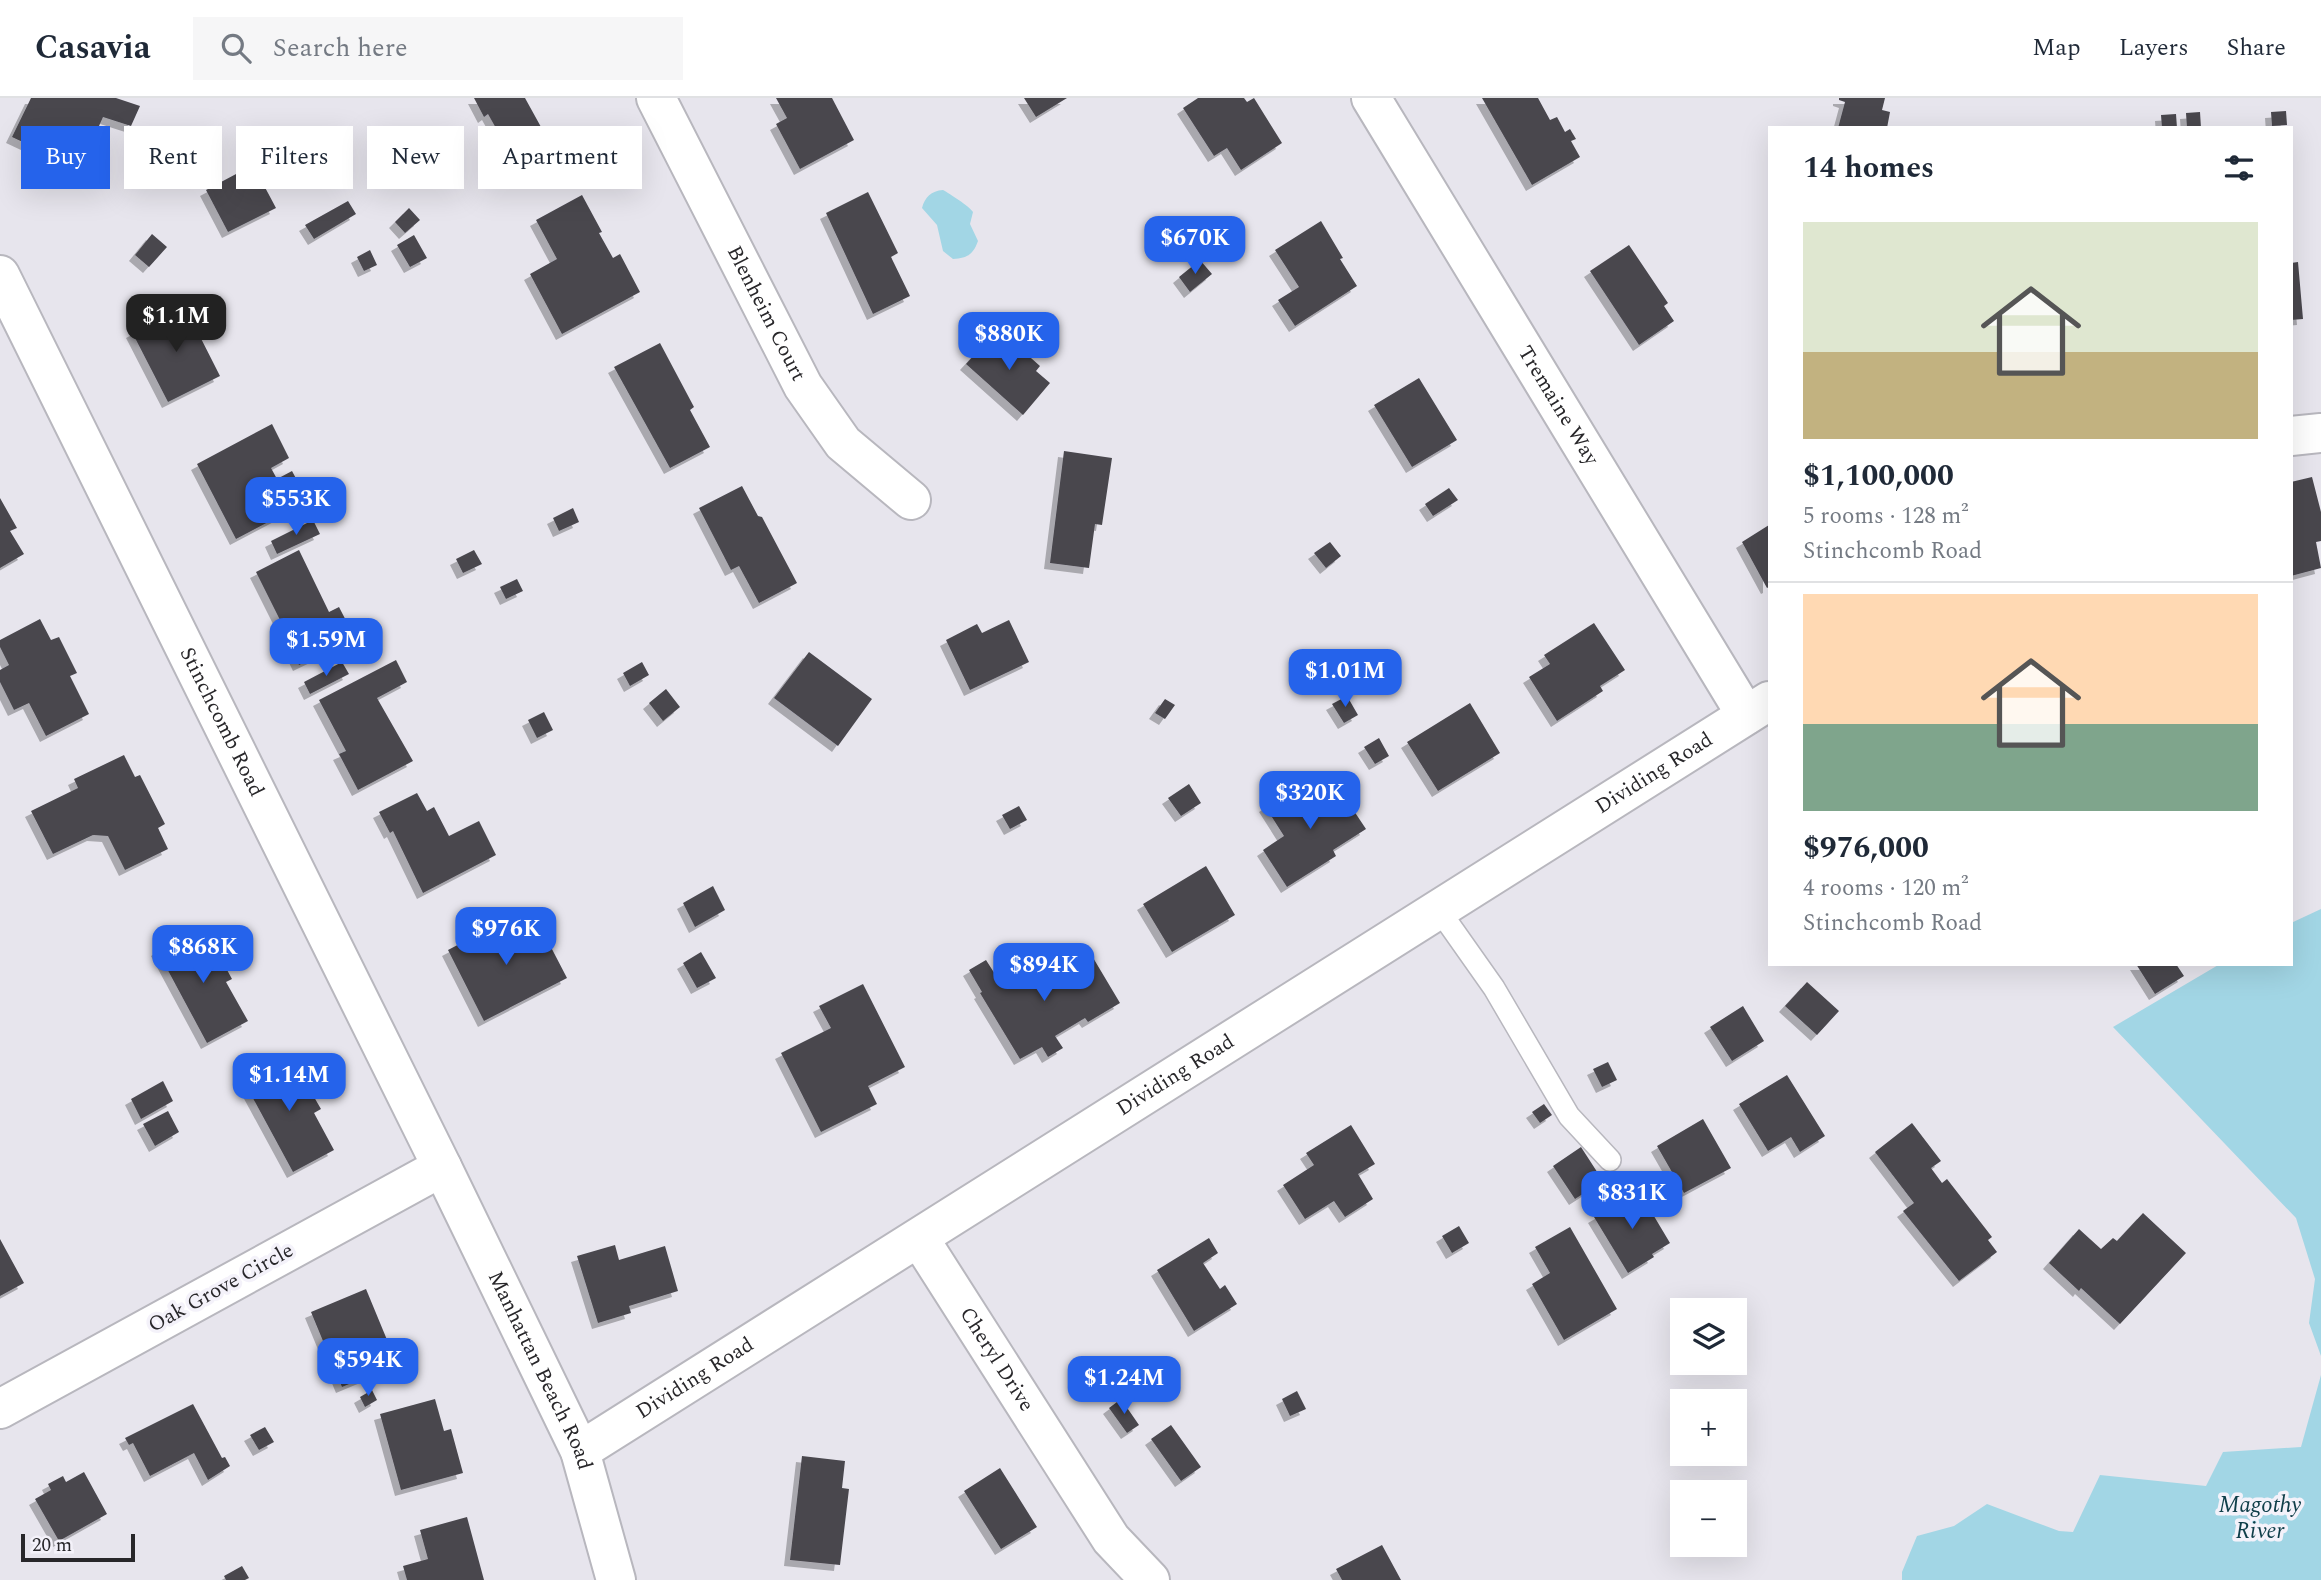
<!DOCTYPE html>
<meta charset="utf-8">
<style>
body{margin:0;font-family:Spectral,serif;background:#f6f6f7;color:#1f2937;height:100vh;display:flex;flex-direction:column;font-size:26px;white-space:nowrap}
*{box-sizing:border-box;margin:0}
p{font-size:23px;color:#747a83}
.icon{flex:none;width:38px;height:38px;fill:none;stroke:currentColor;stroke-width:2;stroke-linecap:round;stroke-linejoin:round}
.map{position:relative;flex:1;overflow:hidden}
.details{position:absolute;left:1768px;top:28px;width:525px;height:840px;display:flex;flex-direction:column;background:#fff;border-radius:0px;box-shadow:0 7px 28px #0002}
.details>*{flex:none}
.top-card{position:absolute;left:21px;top:28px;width:665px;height:63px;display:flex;gap:14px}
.buttons{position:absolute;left:1670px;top:1200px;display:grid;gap:14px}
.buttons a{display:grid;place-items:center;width:77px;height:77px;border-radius:0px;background:#fff;box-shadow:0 7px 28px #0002;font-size:35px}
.scale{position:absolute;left:21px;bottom:18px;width:114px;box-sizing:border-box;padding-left:7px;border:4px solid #28272a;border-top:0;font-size:19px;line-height:24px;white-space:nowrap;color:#28272a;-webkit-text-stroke:5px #f4f2fa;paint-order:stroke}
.price{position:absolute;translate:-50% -60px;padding:0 16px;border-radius:14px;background:#2563eb;color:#fff;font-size:23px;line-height:46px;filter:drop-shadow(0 2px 4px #0008)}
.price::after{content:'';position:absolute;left:50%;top:42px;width:21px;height:16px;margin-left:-10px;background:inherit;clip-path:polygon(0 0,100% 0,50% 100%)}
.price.current{background:#222;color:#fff}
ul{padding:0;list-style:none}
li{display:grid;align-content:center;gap:14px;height:371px;padding:0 35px}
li+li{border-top:2px solid #e0e1e3}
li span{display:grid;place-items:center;height:217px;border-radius:0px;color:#555}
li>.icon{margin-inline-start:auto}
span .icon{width:126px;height:126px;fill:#fffc;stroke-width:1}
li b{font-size:30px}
h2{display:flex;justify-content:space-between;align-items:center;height:84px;padding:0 35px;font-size:30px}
.chip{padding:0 24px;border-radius:0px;background:#fff;box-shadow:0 7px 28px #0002;font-size:24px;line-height:63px}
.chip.current{background:#2563eb;color:#fff}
header{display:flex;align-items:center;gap:42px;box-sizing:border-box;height:98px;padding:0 35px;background:#fff;border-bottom:2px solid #e0e1e3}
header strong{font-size:33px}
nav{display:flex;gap:38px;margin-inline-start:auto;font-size:24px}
.search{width:490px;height:63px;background:#f6f6f7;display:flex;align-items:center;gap:18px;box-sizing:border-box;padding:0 24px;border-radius:0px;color:#747a83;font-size:26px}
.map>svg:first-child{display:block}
.water{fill:#a2d6e5}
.building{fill:#49474e;filter:url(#shadow)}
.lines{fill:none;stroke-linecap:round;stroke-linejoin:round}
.lane-casing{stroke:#b8b7be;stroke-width:24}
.street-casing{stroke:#b8b7be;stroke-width:42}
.secondary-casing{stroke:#b8b7be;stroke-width:42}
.lane{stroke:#fff;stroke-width:21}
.street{stroke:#fff;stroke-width:38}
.secondary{stroke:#fff;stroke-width:38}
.labels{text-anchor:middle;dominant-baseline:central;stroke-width:7;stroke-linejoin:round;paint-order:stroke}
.street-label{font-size:21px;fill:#28272a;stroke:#f4f2fa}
.water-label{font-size:23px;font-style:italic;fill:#0f3e49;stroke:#f4f2fa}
</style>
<header>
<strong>Casavia</strong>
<div class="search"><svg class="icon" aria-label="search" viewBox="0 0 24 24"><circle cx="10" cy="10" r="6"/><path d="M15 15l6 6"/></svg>Search here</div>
<nav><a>Map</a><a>Layers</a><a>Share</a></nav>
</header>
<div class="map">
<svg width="2321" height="1482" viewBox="0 0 2321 1482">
<defs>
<filter id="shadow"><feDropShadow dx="-6" dy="6" stdDeviation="0" flood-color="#0004"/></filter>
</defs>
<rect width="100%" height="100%" fill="#e7e5ed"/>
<path class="water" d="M 943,92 C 950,96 969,108 973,114 L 970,126 L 978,143 C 973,157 967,160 953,161 L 943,153 L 937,127 L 922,110 C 925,99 931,93 943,92 Z
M 2321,811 L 2321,1258 L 2309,1225 L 2315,1181 L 2296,1120 L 2113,929 L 2220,866 L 2291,866 L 2291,825 Z
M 2321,1277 L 2321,1482 L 1902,1482 L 1902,1474 L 1917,1438 L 1954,1428 L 1987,1406 L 2059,1433 L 2073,1434 L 2100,1377 L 2206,1388 L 2223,1354 L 2301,1349 Z"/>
<path class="building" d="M 31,0 L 116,0 L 140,8 L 131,28 L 103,19 L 95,37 L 72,31 L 59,61 L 12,39 Z
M 474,0 L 525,0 L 541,29 L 506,48 L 488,16 L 484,19 Z
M 776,0 L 832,0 L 854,42 L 800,71 L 776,26 L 787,20 Z
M 1024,0 L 1067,0 L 1036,19 Z
M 1198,0 L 1244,0 L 1247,4 L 1254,0 L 1282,45 L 1241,72 L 1227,50 L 1214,58 L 1183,10 Z
M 1482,0 L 1538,0 L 1550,22 L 1557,19 L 1565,34 L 1570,31 L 1576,41 L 1571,43 L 1580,59 L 1532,87 Z
M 1839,0 L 1885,0 L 1882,12 L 1890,14 L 1887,30 L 1838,30 L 1845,4 L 1839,2 Z
M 2286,13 L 2287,27 L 2272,28 L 2271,14 Z
M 2200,14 L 2201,30 L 2187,30 L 2186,15 Z
M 2176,16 L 2177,30 L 2162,30 L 2161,17 Z
M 253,67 L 276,110 L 228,134 L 206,92 Z
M 868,94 L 898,155 L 891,159 L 910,198 L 873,216 L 826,115 Z
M 582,97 L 602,134 L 599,135 L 613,160 L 620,156 L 640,194 L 562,236 L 530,176 L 557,161 L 536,122 Z
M 348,103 L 356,116 L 314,141 L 305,127 Z
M 409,110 L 420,122 L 405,135 L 395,124 Z
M 1321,123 L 1343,160 L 1340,161 L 1357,188 L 1295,228 L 1278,202 L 1299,189 L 1275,152 Z
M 152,136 L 167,149 L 149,169 L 135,157 Z
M 414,137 L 427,160 L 410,169 L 397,147 Z
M 1629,147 L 1668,205 L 1664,208 L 1674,223 L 1639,247 L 1590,173 Z
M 370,152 L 377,167 L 364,173 L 357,159 Z
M 1200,162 L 1212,176 L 1190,194 L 1179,179 Z
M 2298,164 L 2303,221 L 2291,222 L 2291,165 Z
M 184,207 L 220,278 L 168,304 L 132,234 Z
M 998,231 L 1040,268 L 1036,273 L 1050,285 L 1023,317 L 966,266 Z
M 660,245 L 694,309 L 690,312 L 710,349 L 670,370 L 614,269 Z
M 1419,280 L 1457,342 L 1412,369 L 1374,307 Z
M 272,326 L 289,360 L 271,370 L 277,381 L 292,373 L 308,403 L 236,441 L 197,366 Z
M 1064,353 L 1112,360 L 1102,427 L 1095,426 L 1089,470 L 1050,465 Z
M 2312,379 L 2321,414 L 2321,443 L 2316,444 L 2321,470 L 2291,478 L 2291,384 Z
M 742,388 L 758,418 L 762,419 L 797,485 L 759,505 L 739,468 L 731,472 L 699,410 Z
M 1449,390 L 1458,402 L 1433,418 L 1425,406 Z
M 0,400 L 17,430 L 10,433 L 24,456 L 0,470 Z
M 573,410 L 579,424 L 559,433 L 553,420 Z
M 313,422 L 320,436 L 277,456 L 271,443 Z
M 1769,427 L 1769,489 L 1767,490 L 1742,444 Z
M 1330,444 L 1341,458 L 1326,470 L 1314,455 Z
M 299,452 L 329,514 L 339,509 L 355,540 L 299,567 L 284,536 L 286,534 L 256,474 Z
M 474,452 L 482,466 L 463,475 L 456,461 Z
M 517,481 L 523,493 L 506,501 L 500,489 Z
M 40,521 L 51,542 L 59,539 L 77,575 L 70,578 L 89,616 L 46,638 L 29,605 L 14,612 L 0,584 L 0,572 L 9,567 L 0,549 L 0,542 Z
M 1009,522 L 1029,564 L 970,592 L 946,542 L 977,526 L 982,535 Z
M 1594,525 L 1625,572 L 1600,588 L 1603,593 L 1557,623 L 1529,579 L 1550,566 L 1544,557 Z
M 809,554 L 872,601 L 838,648 L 774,600 Z
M 396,562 L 407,584 L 377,600 L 413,663 L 358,692 L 339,656 L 346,653 L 319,602 Z
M 342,564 L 349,576 L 310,596 L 304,584 Z
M 642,564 L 649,577 L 630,588 L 623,575 Z
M 666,591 L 680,609 L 663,623 L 649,605 Z
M 1347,598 L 1358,617 L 1344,625 L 1332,606 Z
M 1165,601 L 1175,607 L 1165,621 L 1155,615 Z
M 1470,605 L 1500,655 L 1438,693 L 1407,644 Z
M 544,614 L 553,632 L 537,640 L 528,622 Z
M 1379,640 L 1389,658 L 1375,666 L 1364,649 Z
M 124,657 L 135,679 L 140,677 L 165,726 L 158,730 L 168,751 L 125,772 L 108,738 L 93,737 L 53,756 L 31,713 L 78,690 L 74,681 Z
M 1189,686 L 1201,705 L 1181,718 L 1168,700 Z
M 1336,686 L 1366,731 L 1333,752 L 1336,758 L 1287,789 L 1263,752 L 1284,738 L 1265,708 L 1296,689 L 1306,705 Z
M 417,695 L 427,713 L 434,709 L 449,738 L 479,723 L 496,757 L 423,795 L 393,733 L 390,735 L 379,714 Z
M 1019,708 L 1027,722 L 1010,731 L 1002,717 Z
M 1206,768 L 1235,817 L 1172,854 L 1143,806 Z
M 713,788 L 725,812 L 695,829 L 683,805 Z
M 509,820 L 520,841 L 541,830 L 567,880 L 484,923 L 448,852 Z
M 198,830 L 211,852 L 215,850 L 232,881 L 226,884 L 248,923 L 207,945 L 157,852 Z
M 701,854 L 716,880 L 697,890 L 683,865 Z
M 1092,858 L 1120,905 L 1088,924 L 1085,920 L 1055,938 L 1063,950 L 1048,959 L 1042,949 L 1020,961 L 980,895 L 982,894 L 969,872 L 986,862 L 1000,884 L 1020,873 L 1026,885 L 1054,868 L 1059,877 Z
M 2136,866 L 2176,866 L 2184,878 L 2155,896 Z
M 1807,884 L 1839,913 L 1817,937 L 1785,908 Z
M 863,886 L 905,969 L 868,988 L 877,1006 L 821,1034 L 781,955 L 831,930 L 819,908 Z
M 1743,908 L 1764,943 L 1732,963 L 1710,929 Z
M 283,958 L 294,978 L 300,975 L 321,1011 L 314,1015 L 334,1052 L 293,1074 L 242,980 Z
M 1608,964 L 1617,982 L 1602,989 L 1593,971 Z
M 1787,977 L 1825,1038 L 1800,1054 L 1791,1039 L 1768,1053 L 1739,1006 Z
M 163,983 L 173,1003 L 141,1021 L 131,1001 Z
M 1544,1006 L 1552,1017 L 1540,1025 L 1532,1014 Z
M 168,1013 L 179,1034 L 155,1048 L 143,1026 Z
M 1703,1021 L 1731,1070 L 1684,1095 L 1657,1048 Z
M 1912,1025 L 1941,1063 L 1931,1070 L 1942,1085 L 1947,1081 L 1992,1139 L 1988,1142 L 1997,1154 L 1959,1183 L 1903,1113 L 1914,1105 L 1875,1054 Z
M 1351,1027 L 1375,1066 L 1358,1076 L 1373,1101 L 1345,1119 L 1334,1103 L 1305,1121 L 1283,1087 L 1314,1067 L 1306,1055 Z
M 1581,1049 L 1603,1083 L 1575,1101 L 1553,1068 Z
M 1639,1093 L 1670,1145 L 1652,1156 L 1654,1159 L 1628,1175 L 1594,1119 Z
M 2143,1115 L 2186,1155 L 2120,1226 L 2081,1190 L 2079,1193 L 2049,1165 L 2079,1131 L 2101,1151 L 2113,1140 L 2117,1143 Z
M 1459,1128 L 1469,1145 L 1452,1155 L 1442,1138 Z
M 1570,1129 L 1617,1211 L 1564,1242 L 1532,1186 L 1550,1175 L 1535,1149 Z
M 1209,1140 L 1218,1155 L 1203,1165 L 1220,1191 L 1225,1187 L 1237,1206 L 1194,1233 L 1157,1172 Z
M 0,1141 L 24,1185 L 0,1198 Z
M 615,1147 L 619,1162 L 665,1148 L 678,1193 L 629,1208 L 631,1215 L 598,1225 L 577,1158 Z
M 366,1191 L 397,1266 L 342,1289 L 311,1214 Z
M 372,1292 L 377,1302 L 365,1309 L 360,1299 Z
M 1297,1293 L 1306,1311 L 1290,1318 L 1282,1301 Z
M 435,1301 L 444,1333 L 451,1331 L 463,1375 L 401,1392 L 380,1316 Z
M 1121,1301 L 1139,1327 L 1127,1335 L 1109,1310 Z
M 193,1306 L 222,1360 L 225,1359 L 230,1368 L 208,1382 L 194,1355 L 150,1378 L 133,1345 L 129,1347 L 125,1340 Z
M 1171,1327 L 1201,1369 L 1181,1383 L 1151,1341 Z
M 265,1329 L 274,1344 L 259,1352 L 250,1337 Z
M 802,1358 L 845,1363 L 842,1390 L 849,1391 L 840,1467 L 790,1462 Z
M 1000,1370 L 1037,1429 L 1001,1451 L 964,1393 Z
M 84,1374 L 107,1416 L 59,1443 L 35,1401 L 51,1392 L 48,1386 L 63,1378 L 66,1384 Z
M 467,1419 L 484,1482 L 407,1482 L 403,1468 L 428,1461 L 420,1432 Z
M 1382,1447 L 1401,1482 L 1342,1482 L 1336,1471 Z
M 242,1468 L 249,1480 L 245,1482 L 226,1482 L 224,1478 Z"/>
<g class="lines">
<defs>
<path id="lane" d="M 1439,812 L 1494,890 L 1569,1018 L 1610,1062"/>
<g id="street">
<path id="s1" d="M 656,0 L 803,288 L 843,345 L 911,402"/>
<path id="s2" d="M 1371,0 L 1746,617"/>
<path id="s3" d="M 0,177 L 442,1069 L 0,1311"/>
<path d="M 2291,338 L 2321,335"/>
<path id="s4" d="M 919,1140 L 1111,1441 L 1150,1482"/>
<path id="s5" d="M 580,1353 L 1769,603"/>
</g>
<g id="secondary">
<path id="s6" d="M 442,1069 L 580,1353 L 616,1482"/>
</g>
</defs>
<use href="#lane" class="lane-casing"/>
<use href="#street" class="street-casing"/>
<use href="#secondary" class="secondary-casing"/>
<use href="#lane" class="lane"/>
<use href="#street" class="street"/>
<use href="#secondary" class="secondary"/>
</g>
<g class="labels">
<g class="street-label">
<text stroke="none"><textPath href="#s1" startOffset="242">Blenheim Court</textPath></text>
<text stroke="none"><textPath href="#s2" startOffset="360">Tremaine Way</textPath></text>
<text stroke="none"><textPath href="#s3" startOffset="499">Stinchcomb Road</textPath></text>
<text stroke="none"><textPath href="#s5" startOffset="1270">Dividing Road</textPath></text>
<text stroke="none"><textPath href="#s5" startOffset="704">Dividing Road</textPath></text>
<text transform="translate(221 1190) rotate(-29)">Oak Grove Circle</text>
<text stroke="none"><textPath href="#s4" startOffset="144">Cheryl Drive</textPath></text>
<text stroke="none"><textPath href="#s6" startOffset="226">Manhattan Beach Road</textPath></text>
<text stroke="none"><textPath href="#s5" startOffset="136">Dividing Road</textPath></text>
</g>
<g class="water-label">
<text x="2260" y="1407">Magothy<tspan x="2260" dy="26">River</tspan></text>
</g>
</g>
</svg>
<div class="buttons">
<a><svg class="icon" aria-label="layers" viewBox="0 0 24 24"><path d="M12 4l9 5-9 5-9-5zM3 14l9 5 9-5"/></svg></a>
<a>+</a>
<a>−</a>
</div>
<div class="scale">20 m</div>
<b class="price" style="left:1195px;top:178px">$670K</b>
<b class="price current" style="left:176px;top:256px">$1.1M</b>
<b class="price" style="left:1009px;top:274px">$880K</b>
<b class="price" style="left:296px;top:439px">$553K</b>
<b class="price" style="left:326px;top:580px">$1.59M</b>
<b class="price" style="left:1345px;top:611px">$1.01M</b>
<b class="price" style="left:1310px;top:733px">$320K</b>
<b class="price" style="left:506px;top:869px">$976K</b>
<b class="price" style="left:203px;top:887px">$868K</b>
<b class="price" style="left:1044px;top:905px">$894K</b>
<b class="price" style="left:289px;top:1015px">$1.14M</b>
<b class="price" style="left:1632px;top:1133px">$831K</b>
<b class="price" style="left:368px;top:1300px">$594K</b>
<b class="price" style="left:1124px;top:1318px">$1.24M</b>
<div class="top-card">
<a class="chip current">Buy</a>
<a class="chip">Rent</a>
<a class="chip">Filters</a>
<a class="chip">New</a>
<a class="chip">Apartment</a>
</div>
<section class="details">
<h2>14 homes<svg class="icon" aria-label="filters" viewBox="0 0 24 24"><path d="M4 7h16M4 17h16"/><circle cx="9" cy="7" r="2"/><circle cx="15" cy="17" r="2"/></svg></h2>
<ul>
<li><span style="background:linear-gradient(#dfe7d0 60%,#c2b280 0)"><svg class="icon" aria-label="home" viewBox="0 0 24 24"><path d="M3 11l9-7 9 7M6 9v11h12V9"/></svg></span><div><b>$1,100,000</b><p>5 rooms · 128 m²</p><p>Stinchcomb Road</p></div></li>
<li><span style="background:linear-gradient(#ffd9b3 60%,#7fa58c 0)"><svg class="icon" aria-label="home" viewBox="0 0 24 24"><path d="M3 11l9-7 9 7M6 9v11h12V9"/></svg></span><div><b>$976,000</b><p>4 rooms · 120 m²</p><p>Stinchcomb Road</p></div></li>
</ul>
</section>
</div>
